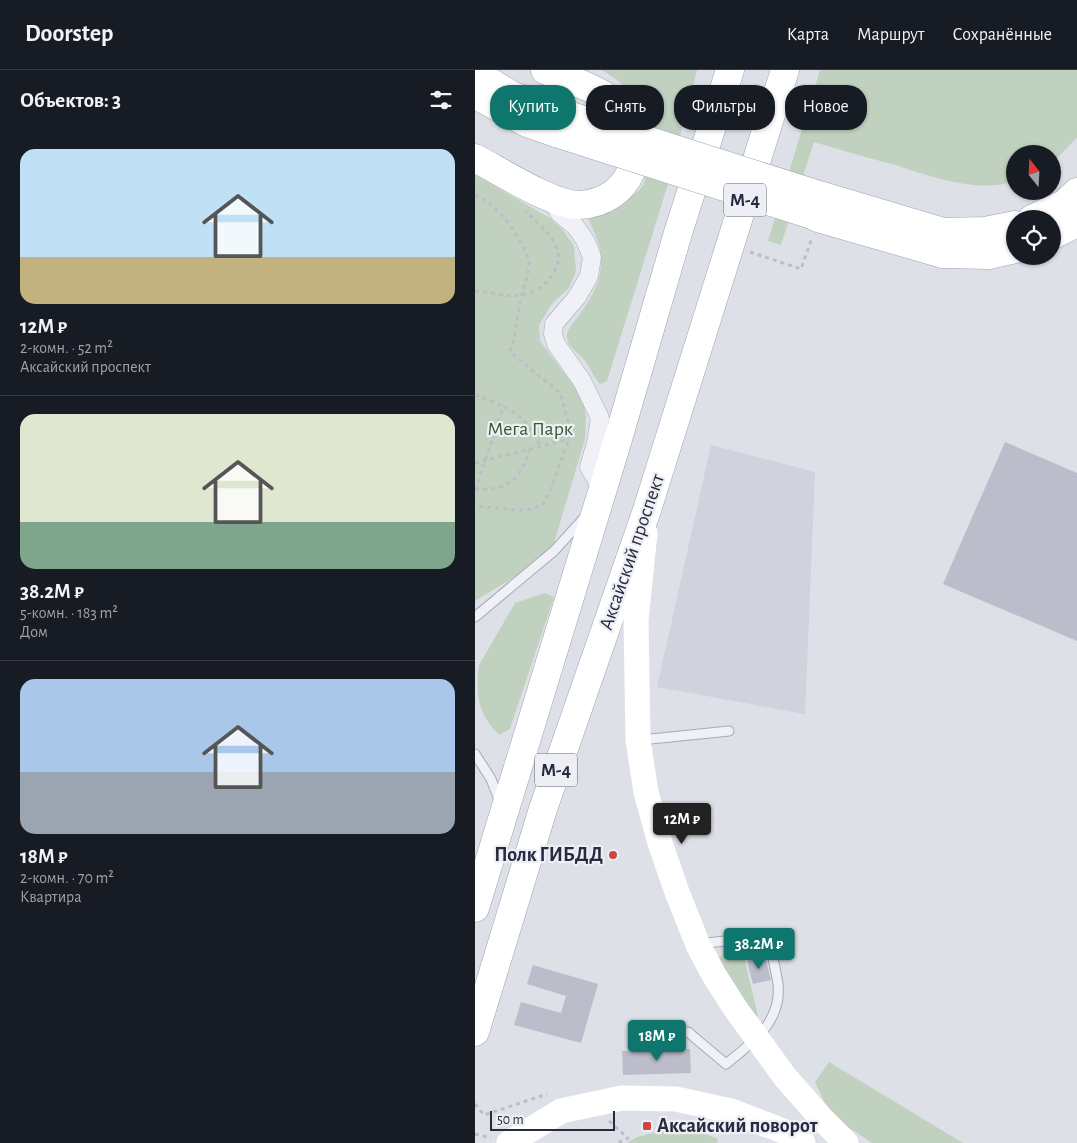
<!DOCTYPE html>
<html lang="ru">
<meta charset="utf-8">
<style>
body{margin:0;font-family:"Alegreya Sans",sans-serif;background:#20242c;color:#f1f3f6;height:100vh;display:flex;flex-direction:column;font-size:19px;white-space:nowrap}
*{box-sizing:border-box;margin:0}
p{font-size:16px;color:#9ea1a6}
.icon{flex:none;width:28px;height:28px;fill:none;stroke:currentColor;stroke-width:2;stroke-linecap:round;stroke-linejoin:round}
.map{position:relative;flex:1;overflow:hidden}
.sheet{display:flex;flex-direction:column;background:#171b24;width:475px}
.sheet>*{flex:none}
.banner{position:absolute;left:15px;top:15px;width:475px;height:45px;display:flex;gap:10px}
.needle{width:32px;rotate:342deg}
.controls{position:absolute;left:531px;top:75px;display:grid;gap:10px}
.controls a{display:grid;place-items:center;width:55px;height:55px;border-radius:50%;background:#171b24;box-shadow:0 1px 4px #0004;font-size:25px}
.scale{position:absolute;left:15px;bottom:12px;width:125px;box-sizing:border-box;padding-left:5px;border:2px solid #272b3f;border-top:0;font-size:14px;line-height:18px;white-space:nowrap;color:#272b3f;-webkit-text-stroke:4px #edeff5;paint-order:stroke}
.price{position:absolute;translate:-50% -42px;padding:0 11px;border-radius:5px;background:#0f766e;color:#fff;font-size:16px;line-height:32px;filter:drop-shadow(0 1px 2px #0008)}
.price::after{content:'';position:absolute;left:50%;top:30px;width:15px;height:11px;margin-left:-8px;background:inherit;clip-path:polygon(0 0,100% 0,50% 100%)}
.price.selected{background:#222;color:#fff}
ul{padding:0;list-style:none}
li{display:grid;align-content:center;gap:10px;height:265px;padding:0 20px}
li+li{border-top:1px solid #363941}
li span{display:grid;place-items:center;height:155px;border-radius:15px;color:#555}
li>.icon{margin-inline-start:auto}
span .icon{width:90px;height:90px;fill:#fffc;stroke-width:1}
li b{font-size:21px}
h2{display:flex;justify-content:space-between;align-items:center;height:60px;padding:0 20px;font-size:21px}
.chip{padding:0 18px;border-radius:20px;background:#171b24;box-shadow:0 1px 4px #0004;font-size:18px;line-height:45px}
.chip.selected{background:#0f766e;color:#fff}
header{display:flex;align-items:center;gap:30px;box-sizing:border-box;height:70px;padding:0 25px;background:#171b24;border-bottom:1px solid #363941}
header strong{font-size:24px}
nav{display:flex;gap:28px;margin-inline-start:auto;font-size:18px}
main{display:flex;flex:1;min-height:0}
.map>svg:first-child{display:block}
.built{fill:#d0d2dd}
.green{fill:#c0d2bf}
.building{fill:#bbbeca}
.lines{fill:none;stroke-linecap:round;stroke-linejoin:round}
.lane-casing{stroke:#a7aab5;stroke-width:11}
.street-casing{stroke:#a7aab5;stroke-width:19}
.primary-casing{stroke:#9da2b3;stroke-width:29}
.path{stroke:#bcbec6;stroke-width:3;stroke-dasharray:4 4;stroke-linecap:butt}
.lane{stroke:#f0f1f6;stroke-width:9}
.street{stroke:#f0f1f6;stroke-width:18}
.secondary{stroke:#fff;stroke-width:25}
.primary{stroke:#fff;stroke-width:28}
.primary-bridge-casing{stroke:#9da2b3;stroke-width:29;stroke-linecap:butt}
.primary-bridge{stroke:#fff;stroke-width:28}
.poi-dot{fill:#cf4640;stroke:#edeff5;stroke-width:2}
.labels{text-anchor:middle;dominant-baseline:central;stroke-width:4.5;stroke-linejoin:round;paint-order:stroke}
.shield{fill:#edeff5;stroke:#626676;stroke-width:1}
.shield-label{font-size:19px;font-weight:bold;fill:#272b3f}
.park-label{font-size:20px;fill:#345a34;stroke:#edeff5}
.street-label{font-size:20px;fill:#272b3f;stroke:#edeff5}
.poi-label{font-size:20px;font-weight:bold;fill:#272b3f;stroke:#edeff5;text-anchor:end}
</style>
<header>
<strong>Doorstep</strong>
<nav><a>Карта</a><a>Маршрут</a><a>Сохранённые</a></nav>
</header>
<main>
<section class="sheet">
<h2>Объектов: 3<svg class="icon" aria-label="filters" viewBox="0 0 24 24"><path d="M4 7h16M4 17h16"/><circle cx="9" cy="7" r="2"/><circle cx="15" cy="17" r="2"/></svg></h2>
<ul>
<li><span style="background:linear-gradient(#bfe0f5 70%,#c2b280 0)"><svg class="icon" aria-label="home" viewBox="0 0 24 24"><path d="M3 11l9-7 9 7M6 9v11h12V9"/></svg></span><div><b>12M ₽</b><p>2-комн. · 52 m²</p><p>Аксайский проспект</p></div></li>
<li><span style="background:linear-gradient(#dfe7d0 70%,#7fa58c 0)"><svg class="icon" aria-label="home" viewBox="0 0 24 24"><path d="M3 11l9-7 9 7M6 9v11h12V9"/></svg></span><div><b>38.2M ₽</b><p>5-комн. · 183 m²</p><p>Дом</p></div></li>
<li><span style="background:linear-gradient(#a9c7e8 60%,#9aa5b1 0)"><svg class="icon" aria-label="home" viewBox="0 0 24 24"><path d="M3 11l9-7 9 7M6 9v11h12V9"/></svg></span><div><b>18M ₽</b><p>2-комн. · 70 m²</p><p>Квартира</p></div></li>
</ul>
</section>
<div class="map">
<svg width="602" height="1073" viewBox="0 0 602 1073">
<rect width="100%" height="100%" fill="#dee0e8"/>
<path class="built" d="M 236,375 L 340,402 L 330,644 L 182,617 Z"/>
<path class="green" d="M 126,0 L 222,0 L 193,114 L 132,311 L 125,314 C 119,308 116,299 110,291 C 105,284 93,278 92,268 C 91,259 99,252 104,245 C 130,210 133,187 113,149 C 123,135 148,133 163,121 C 172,114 172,99 172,89 C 173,80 174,70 174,62 C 172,34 148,11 126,0 Z
M 345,0 L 602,0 L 602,68 L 578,92 L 578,84 L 540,84 L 540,111 C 503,124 455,106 420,95 C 393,88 366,80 339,72 L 306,175 L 293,171 Z
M 0,105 L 75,148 L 87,159 L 99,176 L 101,201 L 94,218 L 76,235 L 64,255 L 65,271 L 102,320 L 109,335 L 111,347 L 110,369 L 79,473 C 59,498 27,514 0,531 Z
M 70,523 L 79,527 L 35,659 L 24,665 C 3,644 0,624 4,595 L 40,533 Z
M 258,883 L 269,887 L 283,946 L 270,946 L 243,887 Z
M 354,992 L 488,1073 L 397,1073 L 356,1046 L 340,1012 Z
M 208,1055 L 243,1069 L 242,1073 L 152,1073 L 162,1067 Z"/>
<path class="building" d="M 530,372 L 602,403 L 602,571 L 468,514 Z
M 290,886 L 296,910 L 278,914 L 272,891 Z
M 58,895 L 123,914 L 106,973 L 39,955 L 46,932 L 86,943 L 91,926 L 52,914 Z
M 215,979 L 216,1003 L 148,1005 L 147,981 Z"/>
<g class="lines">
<defs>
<path id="lane" d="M 0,547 L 79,481 L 109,448
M 166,670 L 254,661
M 0,684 L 16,709 L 25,732
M 165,966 L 213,962 L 251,994 C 277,973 307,952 303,914 C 301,900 297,886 295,872 L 258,870 L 224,874"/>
<path id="street" d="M 79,130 L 84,143 L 100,156 L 110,170 L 117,187 L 114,206 L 102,227 L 79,254 L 78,264 L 81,274 L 107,311 L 125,348 L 121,373 L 114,397 L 127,419"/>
<path id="primary" d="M 0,1 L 2,4 L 38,26 L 90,44
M 8,29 L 52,53 L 84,64
M 0,88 C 25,101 77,135 104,135 C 156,133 178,77 145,38 C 129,20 92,9 70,0
M 344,125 L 468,162 L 510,161 L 540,155
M 337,145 L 343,148 L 468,184 L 514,185 L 540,179
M 557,149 L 589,134 L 602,122
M 578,165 L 602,153
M 0,838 L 141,376 L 203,163 L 255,0
M 0,962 L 68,739 L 172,440 L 310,0"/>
</defs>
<use href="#lane" class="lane-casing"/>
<use href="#street" class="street-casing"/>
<use href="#primary" class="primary-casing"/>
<path class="path" d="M 0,125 C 23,133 46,168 54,190 C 55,202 49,214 47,225 C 42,244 42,263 35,282 L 85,323 L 95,358 L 94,369 L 74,424 L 68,434 L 58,439 L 43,440 L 0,436
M 275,182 L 326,199 L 337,168
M 0,221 C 15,222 31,227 46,225 C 55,224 67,217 73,211 C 98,181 72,161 50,141
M 0,325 C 33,337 48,342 65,375
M 0,393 L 94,369
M 0,419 C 30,422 47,409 54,380
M 0,420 L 29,335
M 0,1034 L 9,1045 L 72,1024
M 134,1051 L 153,1068 L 143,1073
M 0,1064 L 16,1068"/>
<use href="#lane" class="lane"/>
<use href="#street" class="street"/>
<path class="secondary" d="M 170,463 L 161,550 L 163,670 L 171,722 L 185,773 L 202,822 L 223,875 L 239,905 L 260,938 L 310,1007 L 347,1049 L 371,1073
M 34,1073 L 86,1041 L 147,1028 L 201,1029 L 256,1041 L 313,1063 L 328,1073"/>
<use href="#primary" class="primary"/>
<defs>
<path id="primary-bridge" d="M 90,44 L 344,125
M 84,64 L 337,145"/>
</defs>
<use href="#primary-bridge" class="primary-bridge-casing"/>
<use href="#primary-bridge" class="primary-bridge"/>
</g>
<g class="poi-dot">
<circle cx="138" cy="785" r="5"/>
<rect x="167" y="1051" width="10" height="10" rx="2.5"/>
</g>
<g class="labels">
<g class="shield">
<rect x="249" y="113.5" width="42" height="33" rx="4"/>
<rect x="60" y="683.5" width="42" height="33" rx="4"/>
</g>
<g class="shield-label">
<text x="270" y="130">М-4</text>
<text x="81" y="700">М-4</text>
</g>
<g class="park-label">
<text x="55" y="359">Мега Парк</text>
</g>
<g class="street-label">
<text transform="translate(157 482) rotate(-71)">Аксайский проспект</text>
</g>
<g class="poi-label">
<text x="128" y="785">Полк ГИБДД</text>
<text x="182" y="1056" text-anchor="start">Аксайский поворот</text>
</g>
</g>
</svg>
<div class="controls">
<a><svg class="needle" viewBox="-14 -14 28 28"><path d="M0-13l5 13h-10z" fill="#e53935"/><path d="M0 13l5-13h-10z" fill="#9ea1a6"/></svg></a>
<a><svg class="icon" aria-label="locate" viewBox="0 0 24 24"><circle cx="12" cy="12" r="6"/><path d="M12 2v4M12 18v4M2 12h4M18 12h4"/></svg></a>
</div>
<div class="scale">50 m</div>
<b class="price selected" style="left:207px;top:775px">12M ₽</b>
<b class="price" style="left:284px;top:900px">38.2M ₽</b>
<b class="price" style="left:182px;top:992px">18M ₽</b>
<div class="banner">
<a class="chip selected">Купить</a>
<a class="chip">Снять</a>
<a class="chip">Фильтры</a>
<a class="chip">Новое</a>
</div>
</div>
</main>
